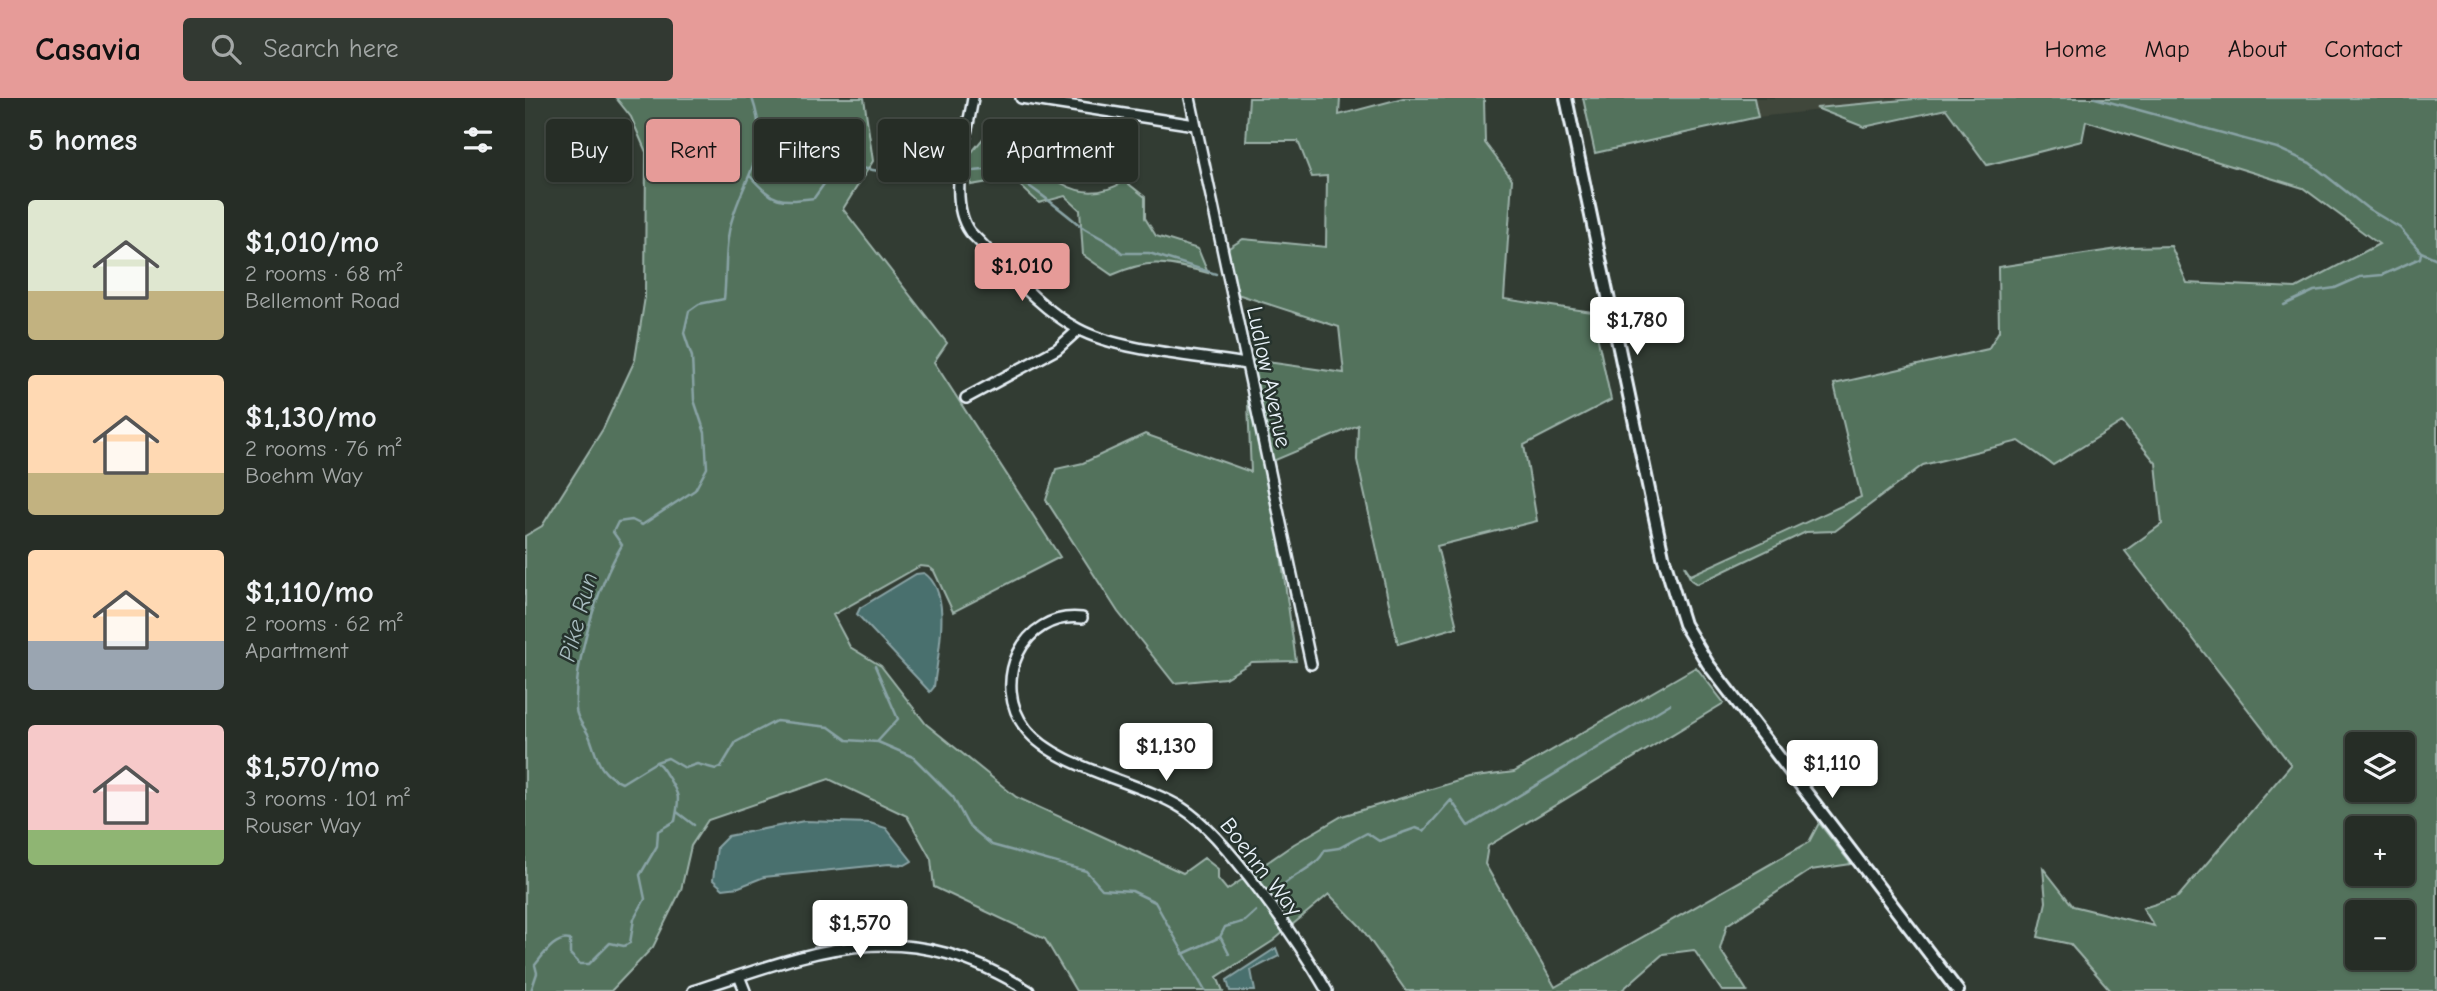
<!DOCTYPE html>
<meta charset="utf-8">
<style>
body{margin:0;font-family:"Comic Neue",sans-serif;background:#323932;color:#f1f3f6;height:100vh;display:flex;flex-direction:column;font-size:26px;white-space:nowrap}
*{box-sizing:border-box;margin:0}
p{font-size:23px;color:#a4a8a7}
.icon{flex:none;width:38px;height:38px;fill:none;stroke:currentColor;stroke-width:2;stroke-linecap:round;stroke-linejoin:round}
.map{position:relative;flex:1;overflow:hidden}
.panel{display:flex;flex-direction:column;background:#262d26;width:525px}
.panel>*{flex:none}
.hud{position:absolute;left:21px;top:21px;width:665px;height:63px;display:flex;gap:14px}
.fabs{position:absolute;left:1820px;top:634px;display:grid;gap:14px}
.fabs a{display:grid;place-items:center;width:70px;height:70px;border-radius:7px;background:#262d26;box-shadow:0 2px 5px #0004,0 0 0 2px #424943;font-size:35px}
.price{position:absolute;translate:-50% -60px;padding:0 16px;border-radius:7px;background:#fff;color:#222;font-size:23px;line-height:46px;filter:drop-shadow(0 2px 4px #0008)}
.price::after{content:'';position:absolute;left:50%;top:42px;width:21px;height:16px;margin-left:-10px;background:inherit;clip-path:polygon(0 0,100% 0,50% 100%)}
.price.current{background:#e69b98;color:#111}
ul{padding:0;list-style:none}
li{display:flex;align-items:center;gap:21px;height:175px;padding:0 28px}
li span{display:grid;place-items:center;flex:none;width:196px;height:140px;border-radius:7px;color:#555}
li>.icon{margin-inline-start:auto}
span .icon{width:84px;height:84px;fill:#fffc;stroke-width:1}
li b{font-size:30px}
h2{display:flex;justify-content:space-between;align-items:center;height:84px;padding:0 28px;font-size:30px}
.chip{padding:0 24px;border-radius:7px;background:#262d26;box-shadow:0 2px 5px #0004,0 0 0 2px #424943;font-size:24px;line-height:63px}
.chip.current{background:#e69b98;color:#111}
header{display:flex;align-items:center;gap:42px;box-sizing:border-box;height:98px;padding:0 35px;background:#e69b98;color:#111}
header strong{font-size:33px}
nav{display:flex;gap:38px;margin-inline-start:auto;font-size:24px}
.search{width:490px;height:63px;background:#323932;display:flex;align-items:center;gap:18px;box-sizing:border-box;padding:0 24px;border-radius:7px;color:#a4a8a7;font-size:26px}
main{display:flex;flex:1;min-height:0}
.map>svg:first-child{display:block}
.built{fill:#41463b}
.green{fill:#52725c;stroke:#9db2aa;stroke-width:2;fill-rule:evenodd}
.water{fill:#4a6f6e;stroke:#89a3a5;stroke-width:2}
.lines{fill:none;stroke-linecap:round;stroke-linejoin:round}
.stream{stroke:#89a3a5;stroke-width:2.5}
.minor-casing{stroke:#e8f1f8;stroke-width:14}
.tertiary-casing{stroke:#e8f1f8;stroke-width:16}
.minor{stroke:#26332d;stroke-width:9}
.tertiary{stroke:#26332d;stroke-width:10}
.labels{text-anchor:middle;dominant-baseline:central;stroke-width:5;stroke-linejoin:round;paint-order:stroke}
.street-label{font-size:23px;fill:#e8f1f8;stroke:#26332d}
.water-label{font-size:24px;font-style:italic;fill:#a9bdc1;stroke:#26332d}
</style>
<header>
<strong>Casavia</strong>
<div class="search"><svg class="icon" aria-label="search" viewBox="0 0 24 24"><circle cx="10" cy="10" r="6"/><path d="M15 15l6 6"/></svg>Search here</div>
<nav><a>Home</a><a>Map</a><a>About</a><a>Contact</a></nav>
</header>
<main>
<section class="panel">
<h2>5 homes<svg class="icon" aria-label="filters" viewBox="0 0 24 24"><path d="M4 7h16M4 17h16"/><circle cx="9" cy="7" r="2"/><circle cx="15" cy="17" r="2"/></svg></h2>
<ul>
<li><span style="background:linear-gradient(#dfe7d0 65%,#c2b280 0)"><svg class="icon" aria-label="home" viewBox="0 0 24 24"><path d="M3 11l9-7 9 7M6 9v11h12V9"/></svg></span><div><b>$1,010/mo</b><p>2 rooms · 68 m²</p><p>Bellemont Road</p></div></li>
<li><span style="background:linear-gradient(#ffd9b3 70%,#c2b280 0)"><svg class="icon" aria-label="home" viewBox="0 0 24 24"><path d="M3 11l9-7 9 7M6 9v11h12V9"/></svg></span><div><b>$1,130/mo</b><p>2 rooms · 76 m²</p><p>Boehm Way</p></div></li>
<li><span style="background:linear-gradient(#ffd9b3 65%,#9aa5b1 0)"><svg class="icon" aria-label="home" viewBox="0 0 24 24"><path d="M3 11l9-7 9 7M6 9v11h12V9"/></svg></span><div><b>$1,110/mo</b><p>2 rooms · 62 m²</p><p>Apartment</p></div></li>
<li><span style="background:linear-gradient(#f6c9c9 75%,#8fb573 0)"><svg class="icon" aria-label="home" viewBox="0 0 24 24"><path d="M3 11l9-7 9 7M6 9v11h12V9"/></svg></span><div><b>$1,570/mo</b><p>3 rooms · 101 m²</p><p>Rouser Way</p></div></li>
</ul>
</section>
<div class="map">
<svg width="1912" height="893" viewBox="0 0 1912 893">
<rect width="100%" height="100%" fill="#323c33"/>
<filter id="ink" filterUnits="userSpaceOnUse"><feTurbulence type="fractalNoise" baseFrequency=".0143" numOctaves="2"/><feDisplacementMap in="SourceGraphic" scale="14" xChannelSelector="R" yChannelSelector="G"/><feConvolveMatrix kernelMatrix="1 2 1 2 8 2 1 2 1" color-interpolation-filters="sRGB"/></filter>
<g filter="url(#ink)">
<path class="built" d="M 1229,0 L 1400,0 L 1233,19 Z"/>
<path class="green" d="M 91,0 L 339,0 L 348,63 L 318,111 L 422,245 L 409,264 L 535,459 L 428,514 L 409,473 L 404,469 L 395,468 L 308,517 L 325,549 L 356,568 L 401,626 L 491,699 L 658,775 L 679,760 L 693,771 L 693,781 L 702,792 L 769,746 L 817,718 L 943,680 L 989,674 L 1171,569 L 1199,605 L 963,748 L 960,766 L 1030,889 L 1284,744 L 1294,725 L 1326,766 L 1286,772 L 1202,827 L 1195,851 L 1222,893 L 1197,893 L 1169,852 L 1138,856 L 1096,893 L 881,893 L 835,828 L 804,796 L 748,843 L 692,879 L 698,893 L 551,893 L 520,841 L 409,789 L 406,761 L 382,718 L 304,681 L 183,722 L 166,748 L 156,792 L 128,849 L 86,893 L 0,893 L 0,438 L 17,428 L 78,331 L 110,262 L 120,199 L 121,54 L 106,19 Z
M 724,0 L 815,0 L 814,17 L 878,0 L 959,0 L 960,45 L 987,81 L 979,201 L 1067,214 L 1086,302 L 999,347 L 1012,423 L 912,448 L 932,529 L 873,546 L 832,362 L 833,327 L 743,365 L 771,563 L 727,564 L 700,580 L 649,585 L 593,514 L 521,402 L 531,371 L 558,365 L 620,336 L 726,374 L 721,261 L 819,275 L 814,229 L 709,195 L 699,153 L 718,141 L 801,149 L 802,78 L 787,79 L 773,43 L 721,43 Z
M 1058,0 L 1229,0 L 1233,19 L 1070,55 Z
M 1400,0 L 1912,0 L 1912,893 L 1586,893 L 1545,846 L 1513,839 L 1521,804 L 1518,770 L 1548,808 L 1629,828 L 1618,810 L 1653,799 L 1766,667 L 1600,453 L 1637,426 L 1631,365 L 1597,324 L 1528,367 L 1494,343 L 1398,367 L 1310,433 L 1281,434 L 1172,486 L 1166,482 L 1159,467 L 1166,477 L 1336,399 L 1309,286 L 1463,251 L 1474,233 L 1473,169 L 1606,149 L 1646,148 L 1662,185 L 1771,190 L 1854,146 L 1778,90 L 1561,23 L 1557,43 L 1462,67 L 1421,11 L 1339,29 L 1291,10 ZM 1832,646 L 1878,646 L 1878,691 L 1832,691 ZM 1832,730 L 1878,730 L 1878,775 L 1832,775 ZM 1832,814 L 1878,814 L 1878,859 L 1832,859 Z
M 493,36 C 516,77 553,112 600,83 L 620,99 L 620,120 L 631,138 L 673,151 L 683,175 C 641,165 628,159 587,177 L 558,157 L 555,112 L 540,98 L 514,105 L 487,80 L 446,87 L 446,55 L 460,38 L 482,43 Z"/>
<path class="water" d="M 399,475 C 429,495 412,558 409,589 L 405,594 L 332,516 L 335,510 L 391,476 Z
M 279,723 L 345,725 L 361,730 L 387,763 L 380,767 L 364,766 L 239,779 L 214,789 L 198,791 L 188,782 L 192,749 L 203,738 Z
M 751,850 L 754,858 L 726,872 L 730,893 L 705,893 L 702,882 Z"/>
<g class="lines">
<path class="stream" d="M 1570,0 L 1752,50 L 1785,65 L 1842,110 L 1875,130 L 1896,154 L 1912,161
M 449,73 C 458,72 472,70 481,74 C 496,80 539,114 552,125 C 565,137 580,138 597,155 L 624,155 L 691,176
M 225,78 C 249,105 254,104 289,100 L 309,72 L 323,68 L 385,78 L 411,75 L 425,77
M 1759,207 L 1789,193 L 1810,190 L 1835,179 L 1857,177 L 1895,160 L 1896,155
M 350,568 L 373,621 L 353,643
M 131,664 L 143,660 L 160,670 L 172,666 L 191,671 L 196,669 L 211,644 L 251,623 L 304,629 L 322,642 L 353,644 L 388,659 L 428,699 L 443,727 L 467,747 L 561,773 L 577,791 L 607,793 L 630,804 L 680,893
M 152,714 L 169,727
M 751,799 C 760,775 789,775 800,752 L 814,750 L 842,735 L 854,743 L 891,730 L 899,733 L 926,702 L 944,728 L 1145,606
M 696,840 L 704,856
M 658,856 L 695,839 L 700,829 L 720,823 L 731,813
M 6,893 L 12,875 L 10,867 C 19,856 31,838 45,842 L 45,856 L 55,866 L 64,866 L 85,845 L 99,848 L 105,845 L 109,821 L 120,801 L 115,777 L 132,748 L 133,733 L 150,723 C 155,697 155,698 141,676 C 137,670 137,668 131,664 L 97,685 C 73,675 73,661 65,640 C 61,630 51,621 51,611 C 49,563 73,487 97,447 L 88,434 L 93,424 L 107,422 L 117,427 L 170,392 L 182,370 L 180,335 L 169,302 L 167,259 L 159,235 L 164,213 L 174,206 L 199,201 C 202,177 199,148 206,125 C 220,74 247,57 227,0"/>
<defs>
<path id="minor" d="M 448,0 C 442,39 421,101 445,134 C 478,166 512,209 553,231 C 593,253 674,258 721,266
M 496,0 L 670,27
M 665,0 L 786,566
M 441,300 L 532,251 L 553,232
M 557,520 C 497,513 465,585 501,631 C 531,670 614,683 657,710 C 701,737 775,846 802,893
M 214,878 L 220,893
M 168,893 C 295,851 379,815 504,893"/>
<path id="tertiary" d="M 1041,0 L 1138,458 L 1159,526 L 1183,566 L 1433,893"/>
</defs>
<use href="#minor" class="minor-casing"/>
<use href="#tertiary" class="tertiary-casing"/>
<use href="#minor" class="minor"/>
<use href="#tertiary" class="tertiary"/>
</g>
</g>
<g class="labels">
<g class="street-label">
<text transform="translate(744 279) rotate(78)">Ludlow Avenue</text>
<text transform="translate(736 769) rotate(52)">Boehm Way</text>
</g>
<g class="water-label">
<text transform="translate(53 519) rotate(-75)">Pike Run</text>
</g>
</g>
</svg>
<div class="fabs">
<a><svg class="icon" aria-label="layers" viewBox="0 0 24 24"><path d="M12 4l9 5-9 5-9-5zM3 14l9 5 9-5"/></svg></a>
<a>+</a>
<a>−</a>
</div>
<b class="price current" style="left:497px;top:205px">$1,010</b>
<b class="price" style="left:1112px;top:259px">$1,780</b>
<b class="price" style="left:641px;top:685px">$1,130</b>
<b class="price" style="left:1307px;top:702px">$1,110</b>
<b class="price" style="left:335px;top:862px">$1,570</b>
<div class="hud">
<a class="chip">Buy</a>
<a class="chip current">Rent</a>
<a class="chip">Filters</a>
<a class="chip">New</a>
<a class="chip">Apartment</a>
</div>
</div>
</main>
